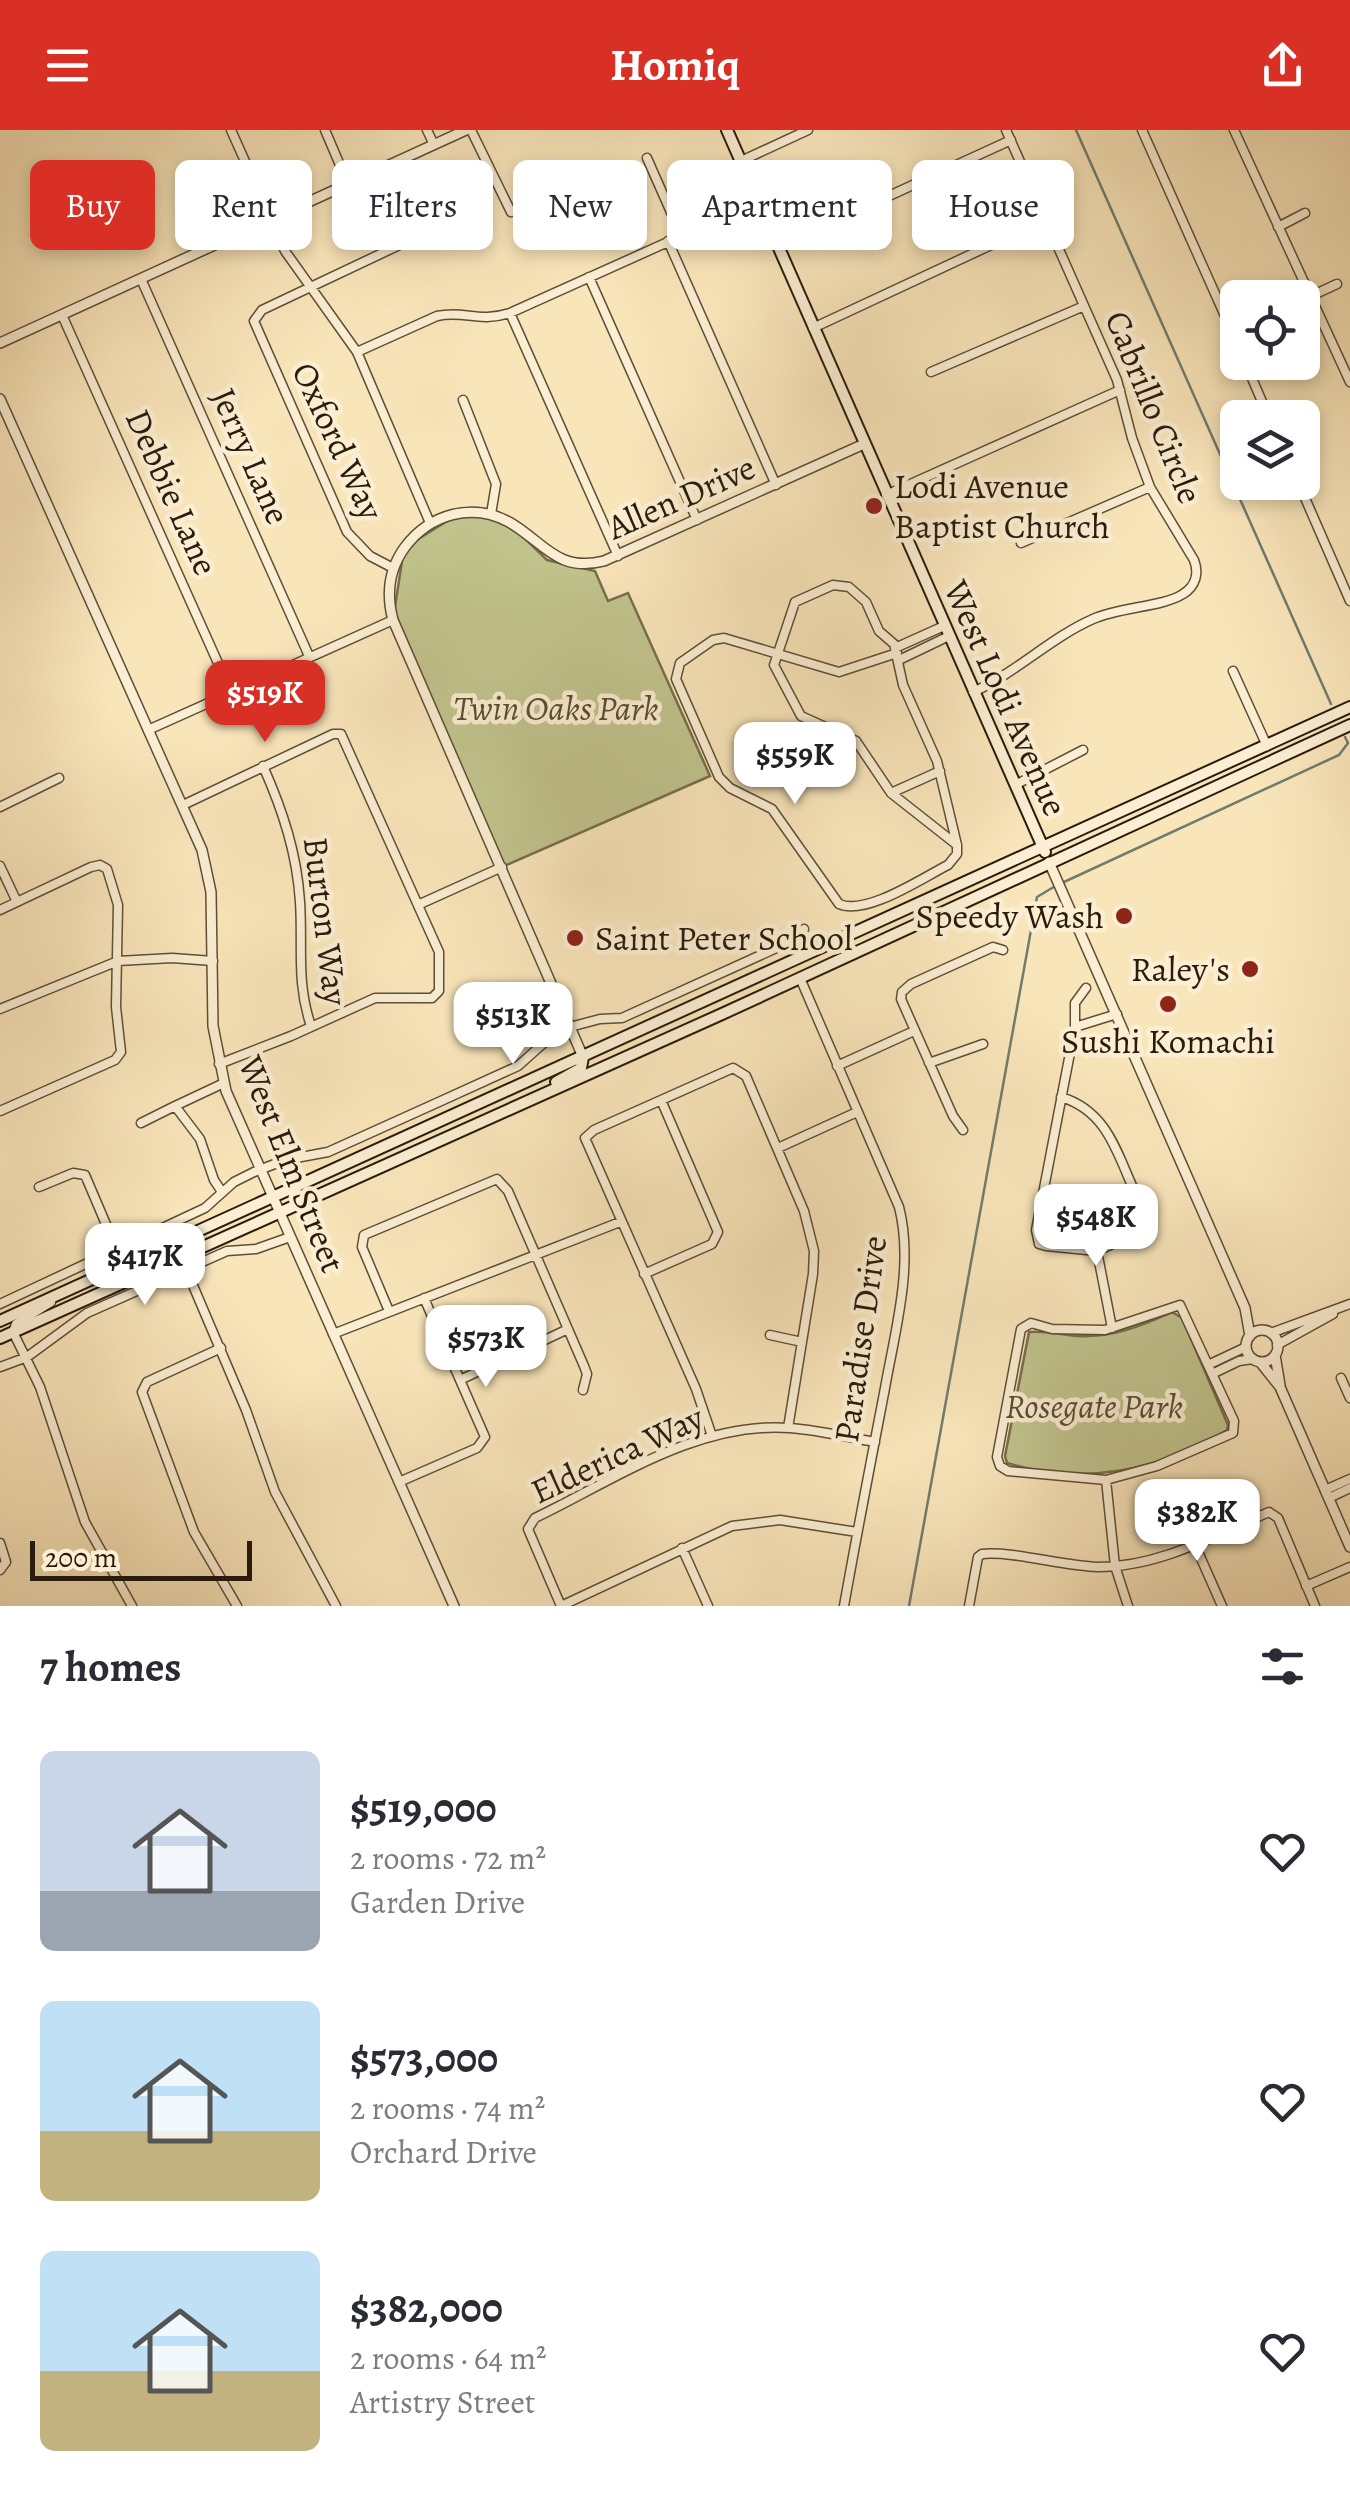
<!DOCTYPE html>
<meta charset="utf-8">
<style>
body{margin:0;font-family:Alegreya,serif;background:#f2f2f3;color:#2b2b33;height:100vh;display:flex;flex-direction:column;font-size:38px;white-space:nowrap}
*{box-sizing:border-box;margin:0}
p{font-size:32px;color:#7c7c81}
.icon{flex:none;width:55px;height:55px;fill:none;stroke:currentColor;stroke-width:2;stroke-linecap:round;stroke-linejoin:round}
.map{position:relative;height:1476px;overflow:hidden}
.side{display:flex;flex-direction:column;background:#fff;flex:1}
.side>*{flex:none}
.hud{position:absolute;left:30px;top:30px;width:1290px;height:90px;display:flex;gap:20px}
.tools{position:absolute;left:1220px;top:150px;display:grid;gap:20px}
.tools a{display:grid;place-items:center;width:100px;height:100px;border-radius:15px;background:#fff;box-shadow:0 5px 15px #0003;font-size:50px}
.scale{position:absolute;left:30px;bottom:25px;width:222px;box-sizing:border-box;padding-left:10px;border:5px solid #2a1b0c;border-top:0;font-size:28px;line-height:35px;white-space:nowrap;color:#2a1b0c;-webkit-text-stroke:8px #fbeed2;paint-order:stroke}
.price{position:absolute;translate:-50% -85px;padding:0 22px;border-radius:20px;background:#fff;color:#222;font-size:32px;line-height:65px;filter:drop-shadow(0 2px 5px #0008)}
.price::after{content:'';position:absolute;left:50%;top:60px;width:30px;height:22px;margin-left:-15px;background:inherit;clip-path:polygon(0 0,100% 0,50% 100%)}
.price.current{background:#d93025;color:#fff}
ul{padding:0;list-style:none}
li{display:flex;align-items:center;gap:30px;height:250px;padding:0 40px}
li span{display:grid;place-items:center;flex:none;width:280px;height:200px;border-radius:15px;color:#555}
li>.icon{margin-inline-start:auto}
span .icon{width:120px;height:120px;fill:#fffc;stroke-width:1}
li b{font-size:42px}
h2{display:flex;justify-content:space-between;align-items:center;height:120px;padding:0 40px;font-size:42px}
.chip{padding:0 35px;border-radius:15px;background:#fff;box-shadow:0 5px 15px #0003;font-size:35px;line-height:90px}
.chip.current{background:#d93025;color:#fff}
header{display:flex;justify-content:space-between;align-items:center;height:130px;padding:0 40px;background:#d93025;color:#fff;font-size:45px;font-weight:700}
.map>svg:first-child{display:block}
.green{fill:#c1c38d;stroke:#766f4c;stroke-width:2.5}
.lines{fill:none;stroke-linecap:round;stroke-linejoin:round}
.stream{stroke:#707d6e;stroke-width:2.5}
.minor-casing{stroke:#5e4e38;stroke-width:11}
.tertiary-casing{stroke:#5e4e38;stroke-width:12}
.secondary-casing{stroke:#2a1b0c;stroke-width:14}
.minor{stroke:#fbeed2;stroke-width:8}
.tertiary{stroke:#fbeed2;stroke-width:9}
.secondary{stroke:#fbeed2;stroke-width:10}
.poi-dot{fill:#8f2418;stroke:#fbeed2;stroke-width:4}
.labels{text-anchor:middle;dominant-baseline:central;stroke-width:9;stroke-linejoin:round;paint-order:stroke}
.street-label{font-size:35px;fill:#2a1b0c;stroke:#fbeed2}
.poi-label{font-size:35px;fill:#2a1b0c;stroke:#fbeed2;text-anchor:start}
.park-label{font-size:35px;font-style:italic;fill:#574d33;stroke:#fbeed2}
</style>
<header><svg class="icon" aria-label="menu" viewBox="0 0 24 24"><path d="M4 6h16M4 12h16M4 18h16"/></svg>Homiq<svg class="icon" aria-label="share" viewBox="0 0 24 24"><path d="M12 15V3M7 8l5-5 5 5M5 13v7h14v-7"/></svg></header>
<div class="map">
<svg width="1350" height="1476" viewBox="0 0 1350 1476">
<rect width="100%" height="100%" fill="#f9e5ba"/>
<filter id="stains"><feTurbulence type="fractalNoise" baseFrequency=".002" numOctaves="4"/><feColorMatrix values="0 0 0 0 .2 0 0 0 0 .09 0 0 0 0 .02 0 0 0 .5 -.17"/></filter>
<radialGradient id="worn" r=".72"><stop offset=".6" stop-color="#630" stop-opacity="0"/><stop offset="1" stop-color="#630" stop-opacity=".3"/></radialGradient>
<path class="green" d="M 460,383 L 508,392 L 547,430 L 595,441 L 608,471 L 628,463 L 710,646 L 502,737 L 393,490 L 404,418 Z
M 1172,1182 L 1182,1188 L 1228,1295 L 1227,1300 C 1159,1341 1084,1356 1007,1333 L 1005,1326 L 1029,1202 C 1044,1200 1061,1205 1077,1206 C 1111,1208 1141,1196 1172,1182 Z"/>
<g class="lines">
<path class="stream" d="M 1076,0 L 1331,574
M 1064,752 L 1339,625 L 1348,613 L 1345,607
M 909,1476 L 1037,767 L 1057,755"/>
<defs>
<path id="minor" d="M 231,0 L 285,121 L 357,222 L 430,393
M 325,0 L 348,54
M 427,0 L 434,15
M 471,0 L 511,82 L 570,57
M 1142,0 L 1238,215
M 1234,0 L 1350,252
M 647,28 L 681,105
M 741,31 L 808,0
M 854,82 L 1011,10
M 1278,97 L 1305,83
M 668,111 L 776,355
M 589,147 L 697,390
M 141,149 L 309,526
M 1311,166 L 1337,154
M 1272,168 L 1305,153
M 510,183 L 618,426
M 62,185 L 231,562
M 813,198 L 1004,109 L 1048,93
M 357,222 L 437,186 C 465,180 478,193 510,183 L 759,71
M 1245,232 L 1269,288
M 931,242 L 1084,176
M 463,270 L 496,354 L 491,384
M 1298,352 L 1350,471
M 886,365 L 1120,260
M 1021,413 L 1150,357
M 393,438 L 370,426 L 347,402 L 254,191 L 262,180 L 429,101
M 895,518 L 944,496
M 897,523 L 839,542 L 724,508 L 713,510 L 680,533 L 676,549 L 719,647 L 730,658 L 772,679 L 839,774 C 866,786 922,748 948,735 L 957,724 L 957,715 L 937,631 L 903,555 L 894,514 L 879,501 L 866,472 L 849,457 L 833,455 L 795,472 L 774,535 L 801,586 L 856,611 L 891,663 L 957,715
M 899,530 L 949,506
M 1233,541 L 1267,616
M 973,562 C 1016,543 1050,508 1093,489 C 1119,477 1163,477 1183,464 C 1196,456 1199,443 1194,430 L 1150,357 L 1132,308 L 1117,250 L 1006,0
M 148,600 L 393,490
M 263,636 C 283,681 297,724 300,772 C 303,817 296,852 311,896
M 1015,655 L 1083,620
M 891,663 L 940,641
M 183,675 L 333,604 L 341,604 L 439,822 L 439,861 L 432,868 L 375,868 L 291,906 L 219,934
M 0,677 L 59,648
M 0,736 L 17,772
M 420,774 L 502,737
M 0,780 L 91,737 L 100,735 L 107,739 L 118,775 L 116,877 L 121,922 L 115,930 L 0,981
M 800,848 L 899,1077 C 914,1135 895,1201 885,1258 C 871,1331 857,1403 844,1476
M 0,879 L 118,831 L 172,828 L 213,831
M 1075,897 L 1117,884
M 929,933 L 983,914
M 837,936 L 914,901
M 1061,967 C 1117,984 1119,1041 1147,1085 L 1146,1099 L 1097,1121 L 1046,1116 L 1039,1114 L 1036,1100 L 1075,897 L 1075,873 L 1086,858
M 175,976 L 224,953
M 141,993 L 175,976 L 200,1009 L 214,1050 L 222,1062
M 963,1000 L 953,986 L 901,869 L 902,862 L 911,854 L 993,817 L 1003,820
M 778,1018 L 857,982
M 39,1057 L 73,1043 L 85,1045 L 117,1120
M 1097,1121 L 1112,1198
M 186,1139 L 246,1280 L 275,1362 L 336,1476
M 644,1144 L 712,1114 L 718,1102 L 661,970
M 51,1172 L 16,1194 L 13,1202 L 40,1257 L 85,1392 L 132,1476
M 0,1174 L 205,1078 L 234,1052 L 254,1042 L 285,1030 L 328,1022 L 441,971 L 518,936 L 546,911 L 570,897 L 600,889 L 622,888 L 794,810 L 804,799
M 1180,1175 L 1234,1291 L 1233,1303 L 1157,1336 L 1106,1350 L 1008,1341 L 1000,1336 L 997,1327 L 1021,1199 L 1031,1193 L 1052,1199 L 1105,1200 Z
M 389,1181 L 362,1117 L 364,1105 L 497,1049 L 508,1061 L 584,1236 L 587,1244 L 583,1260
M 1271,1203 L 1350,1174
M 333,1204 L 620,1092
M 770,1205 L 802,1212
M 1277,1215 L 1333,1184
M 221,1218 L 147,1252 L 142,1262 L 194,1402 L 237,1476
M 1208,1235 L 1246,1217
M 0,1237 L 27,1227 L 87,1183 L 227,1121 L 256,1119 L 290,1107
M 1212,1244 L 1239,1231 L 1253,1229
M 1341,1248 L 1350,1268
M 460,1250 L 568,1199
M 712,1306 L 696,1259 L 585,1008 L 594,1000 L 733,938 L 746,946 L 804,1081 L 814,1121 L 813,1144 L 788,1298
M 1106,1350 L 1115,1436 L 1128,1476
M 399,1352 L 477,1318 L 485,1307 L 424,1168
M 1325,1360 L 1350,1349
M 1329,1368 L 1350,1358
M 857,1402 L 780,1390 L 732,1396 L 561,1476 L 528,1399 L 535,1388 C 614,1350 698,1291 790,1298 C 818,1300 847,1307 875,1312
M 0,1413 L 6,1432 L 0,1440
M 1195,1415 L 1222,1476
M 682,1418 L 708,1476
M 1306,1456 L 1350,1437
M 969,1476 L 978,1427 L 982,1424 C 1014,1421 1062,1436 1098,1437 C 1160,1437 1215,1405 1269,1382 L 1278,1388 L 1315,1476"/>
<path id="tertiary" d="M 0,213 L 466,0
M 0,269 L 202,720 L 211,762 L 213,896 L 226,961 L 454,1476
M 1049,732 L 1245,1178 L 1250,1206
M 583,927 L 393,490 C 386,464 389,439 405,417 C 430,384 472,372 509,392 C 544,412 557,443 604,431 L 864,314
M1246 1216a16 16 0 1 1 32 0a16 16 0 1 1-32 0Z
M 1275,1225 L 1280,1255
M 1260,1232 L 1280,1257 L 1350,1417"/>
<path id="secondary" d="M 727,0 L 1045,722
M 556,952 L 581,938 L 583,927
M 0,1191 L 1350,577
M 0,1208 L 722,884 L 1350,595"/>
</defs>
<use href="#minor" class="minor-casing"/>
<use href="#tertiary" class="tertiary-casing"/>
<use href="#secondary" class="secondary-casing"/>
<use href="#minor" class="minor"/>
<use href="#tertiary" class="tertiary"/>
<use href="#secondary" class="secondary"/>
</g>
<g class="poi-dot">
<circle cx="874" cy="376" r="10"/>
<circle cx="1124" cy="786" r="10"/>
<circle cx="575" cy="808" r="10"/>
<circle cx="1250" cy="839" r="10"/>
<circle cx="1168" cy="874" r="10"/>
</g>
<g class="labels">
<g class="street-label">
<text transform="translate(1154 277) rotate(68)">Cabrillo Circle</text>
<text transform="translate(338 311) rotate(65)">Oxford Way</text>
<text transform="translate(251 326) rotate(66)">Jerry Lane</text>
<text transform="translate(172 362) rotate(66)">Debbie Lane</text>
<text transform="translate(681 367) rotate(-24)">Allen Drive</text>
<text transform="translate(1006 568) rotate(66)">West Lodi Avenue</text>
<text transform="translate(326 791) rotate(83)">Burton Way</text>
<text transform="translate(292 1034) rotate(68)">West Elm Street</text>
<text transform="translate(860 1209) rotate(-82)">Paradise Drive</text>
<text transform="translate(617 1324) rotate(-25)">Elderica Way</text>
</g>
<g class="poi-label">
<text x="894" y="356">Lodi Avenue<tspan x="894" dy="40">Baptist Church</tspan></text>
<text x="1104" y="786" text-anchor="end">Speedy Wash</text>
<text x="595" y="808">Saint Peter School</text>
<text x="1230" y="839" text-anchor="end">Raley's</text>
<text x="1168" y="911" text-anchor="middle">Sushi Komachi</text>
</g>
<g class="park-label">
<text x="556" y="578">Twin Oaks Park</text>
<text x="1094" y="1276">Rosegate Park</text>
</g>
</g>
<rect width="100%" height="100%" filter="url(#stains)"/>
<rect width="100%" height="100%" fill="url(#worn)"/>
</svg>
<div class="tools">
<a><svg class="icon" aria-label="locate" viewBox="0 0 24 24"><circle cx="12" cy="12" r="6"/><path d="M12 2v4M12 18v4M2 12h4M18 12h4"/></svg></a>
<a><svg class="icon" aria-label="layers" viewBox="0 0 24 24"><path d="M12 4l9 5-9 5-9-5zM3 14l9 5 9-5"/></svg></a>
</div>
<div class="scale">200 m</div>
<b class="price current" style="left:265px;top:615px">$519K</b>
<b class="price" style="left:795px;top:677px">$559K</b>
<b class="price" style="left:513px;top:937px">$513K</b>
<b class="price" style="left:1096px;top:1139px">$548K</b>
<b class="price" style="left:145px;top:1178px">$417K</b>
<b class="price" style="left:486px;top:1260px">$573K</b>
<b class="price" style="left:1197px;top:1434px">$382K</b>
<div class="hud">
<a class="chip current">Buy</a>
<a class="chip">Rent</a>
<a class="chip">Filters</a>
<a class="chip">New</a>
<a class="chip">Apartment</a>
<a class="chip">House</a>
</div>
</div>
<section class="side">
<h2>7 homes<svg class="icon" aria-label="filters" viewBox="0 0 24 24"><path d="M4 7h16M4 17h16"/><circle cx="9" cy="7" r="2"/><circle cx="15" cy="17" r="2"/></svg></h2>
<ul>
<li><span style="background:linear-gradient(#c9d6e8 70%,#9aa5b1 0)"><svg class="icon" aria-label="home" viewBox="0 0 24 24"><path d="M3 11l9-7 9 7M6 9v11h12V9"/></svg></span><div><b>$519,000</b><p>2 rooms · 72 m²</p><p>Garden Drive</p></div><svg class="icon" aria-label="heart" viewBox="0 0 24 24"><path d="M12 20l-8-8c-3-5 5-10 8-4 3-6 11-1 8 4z"/></svg></li>
<li><span style="background:linear-gradient(#bfe0f5 65%,#c2b280 0)"><svg class="icon" aria-label="home" viewBox="0 0 24 24"><path d="M3 11l9-7 9 7M6 9v11h12V9"/></svg></span><div><b>$573,000</b><p>2 rooms · 74 m²</p><p>Orchard Drive</p></div><svg class="icon" aria-label="heart" viewBox="0 0 24 24"><path d="M12 20l-8-8c-3-5 5-10 8-4 3-6 11-1 8 4z"/></svg></li>
<li><span style="background:linear-gradient(#bfe0f5 60%,#c2b280 0)"><svg class="icon" aria-label="home" viewBox="0 0 24 24"><path d="M3 11l9-7 9 7M6 9v11h12V9"/></svg></span><div><b>$382,000</b><p>2 rooms · 64 m²</p><p>Artistry Street</p></div><svg class="icon" aria-label="heart" viewBox="0 0 24 24"><path d="M12 20l-8-8c-3-5 5-10 8-4 3-6 11-1 8 4z"/></svg></li>
</ul>
</section>
